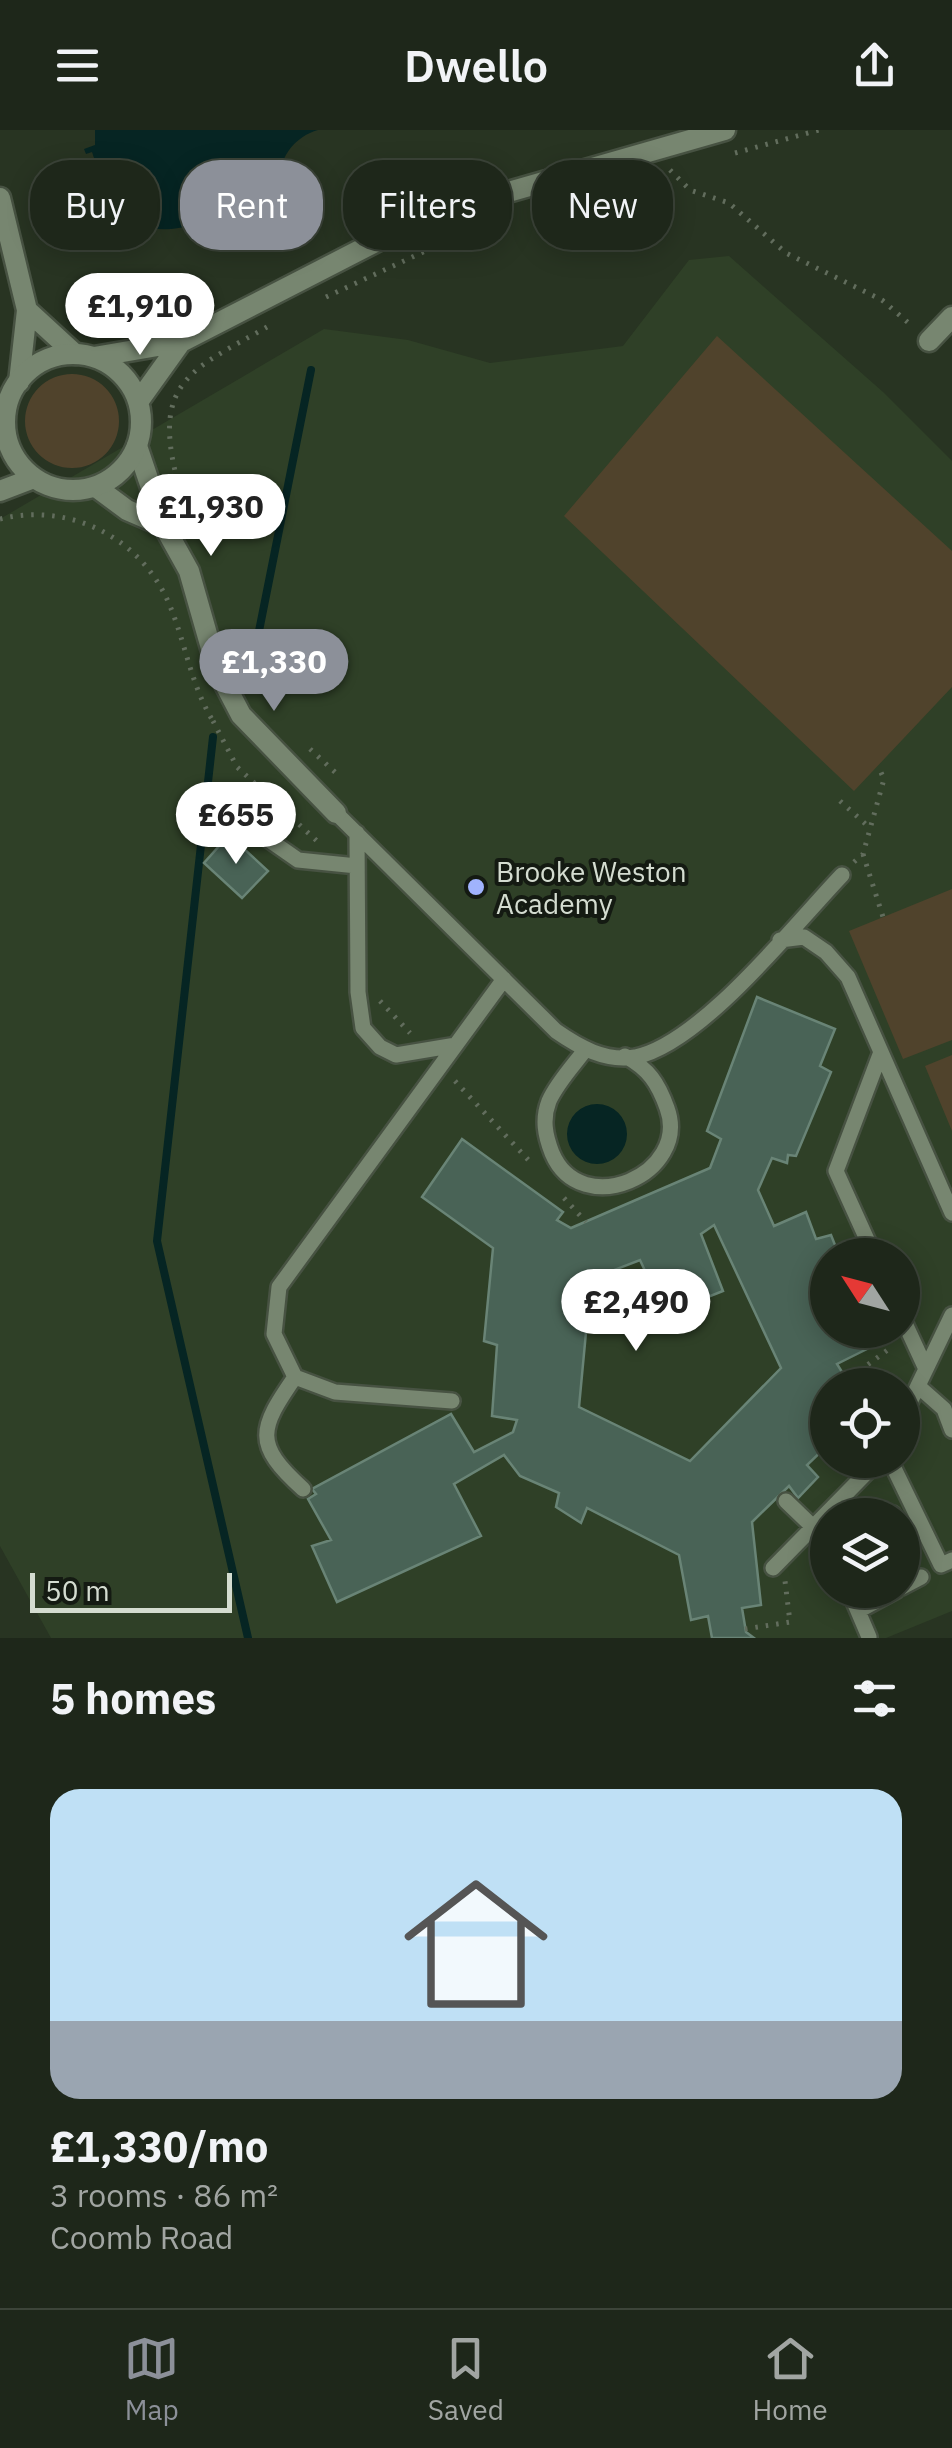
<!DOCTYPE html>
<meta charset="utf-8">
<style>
body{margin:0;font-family:"IBM Plex Sans",sans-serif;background:#2b3327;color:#f1f3f6;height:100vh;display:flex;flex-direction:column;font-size:38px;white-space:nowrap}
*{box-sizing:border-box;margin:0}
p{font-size:32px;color:#a1a5a2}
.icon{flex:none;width:55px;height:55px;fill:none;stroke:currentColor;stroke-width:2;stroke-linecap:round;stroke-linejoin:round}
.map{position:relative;height:1508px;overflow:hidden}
.panel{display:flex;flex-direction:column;background:#1e271a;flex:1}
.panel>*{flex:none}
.top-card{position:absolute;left:30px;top:30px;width:892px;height:90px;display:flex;gap:20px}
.needle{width:65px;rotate:306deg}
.buttons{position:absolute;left:810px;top:1108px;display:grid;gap:20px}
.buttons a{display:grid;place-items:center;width:110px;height:110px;border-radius:50%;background:#1e271a;box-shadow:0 5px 25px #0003,0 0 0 2px #3c4439;font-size:50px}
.scale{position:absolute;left:30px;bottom:25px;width:202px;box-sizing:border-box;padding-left:10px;border:5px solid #d4dcd0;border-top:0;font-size:28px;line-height:35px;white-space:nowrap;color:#d4dcd0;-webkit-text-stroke:8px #141a12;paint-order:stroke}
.price{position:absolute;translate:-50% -85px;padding:0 22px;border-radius:35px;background:#fff;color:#222;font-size:32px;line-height:65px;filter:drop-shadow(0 2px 5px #0008)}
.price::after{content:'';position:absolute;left:50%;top:60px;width:30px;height:22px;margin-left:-15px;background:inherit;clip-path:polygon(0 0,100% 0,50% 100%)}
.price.on{background:#8c9099;color:#fff}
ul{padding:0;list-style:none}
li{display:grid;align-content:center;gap:20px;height:530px;padding:0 50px}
li span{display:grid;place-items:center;height:310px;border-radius:30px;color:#555}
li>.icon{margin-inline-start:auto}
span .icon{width:180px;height:180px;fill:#fffc;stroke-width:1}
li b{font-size:42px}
h2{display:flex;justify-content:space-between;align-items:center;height:120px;padding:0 50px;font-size:42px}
.pill{padding:0 35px;border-radius:40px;background:#1e271a;box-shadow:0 5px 25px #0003,0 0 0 2px #3c4439;font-size:35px;line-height:90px}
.pill.on{background:#8c9099;color:#fff}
header{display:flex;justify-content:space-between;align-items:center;height:130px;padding:0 50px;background:#1e271a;font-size:45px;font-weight:600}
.tab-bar{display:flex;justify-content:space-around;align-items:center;height:140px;border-top:2px solid #3c4439;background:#1e271a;font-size:28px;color:#a1a5a2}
.tab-bar a{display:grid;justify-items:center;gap:5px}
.tab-bar .on{color:#8c9099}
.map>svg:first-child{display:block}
.built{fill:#2f4027;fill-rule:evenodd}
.green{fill:#50432c}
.water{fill:#062523}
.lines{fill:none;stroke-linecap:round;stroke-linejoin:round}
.stream{stroke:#062523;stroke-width:8}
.building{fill:#496356;stroke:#698476;stroke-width:2.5;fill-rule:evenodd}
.service-casing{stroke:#475242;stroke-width:20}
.minor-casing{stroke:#475242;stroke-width:25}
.tertiary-casing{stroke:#475242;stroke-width:25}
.path{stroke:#626d5d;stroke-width:5;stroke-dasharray:2.5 8;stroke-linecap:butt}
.service{stroke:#778670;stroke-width:15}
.minor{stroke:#778670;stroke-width:20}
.tertiary{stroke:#778670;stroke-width:20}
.poi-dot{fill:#a0b3fd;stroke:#141a12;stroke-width:4}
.labels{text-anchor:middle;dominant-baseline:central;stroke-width:8;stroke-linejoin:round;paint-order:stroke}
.poi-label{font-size:28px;fill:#d4dcd0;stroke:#141a12;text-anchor:start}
</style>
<header><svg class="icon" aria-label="menu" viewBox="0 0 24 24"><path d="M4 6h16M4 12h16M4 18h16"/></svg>Dwello<svg class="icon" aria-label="share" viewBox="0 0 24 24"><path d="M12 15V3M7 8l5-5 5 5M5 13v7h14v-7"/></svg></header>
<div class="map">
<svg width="952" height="1508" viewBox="0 0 952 1508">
<rect width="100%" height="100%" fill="#283422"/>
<path class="built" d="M 729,126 L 883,262 L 952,331 L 952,1481 L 886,1508 L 51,1508 L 0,1416 L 0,389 L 324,199 L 408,210 L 490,233 L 623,216 L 689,130 ZM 828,1125 L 902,1125 L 902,1200 L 828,1200 ZM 828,1255 L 902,1255 L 902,1330 L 828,1330 ZM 828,1385 L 902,1385 L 902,1460 L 828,1460 Z"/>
<path class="green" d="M 717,206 L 952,421 L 952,557 L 854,661 L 564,386 Z
M25 291a47 47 0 1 1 94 0a47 47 0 1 1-94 0Z
M 952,759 L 952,910 L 903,929 L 849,801 Z
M 952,925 L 952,1001 L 925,936 Z"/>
<path class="water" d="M 95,0 L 318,0 C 282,10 264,56 300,80 L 298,84 C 202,65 136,162 92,22 L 86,24 L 84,19 L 95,15 Z
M567 1004a30 30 0 1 1 60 0a30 30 0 1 1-60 0Z"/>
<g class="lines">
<path class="stream" d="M 259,501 L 311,240
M 213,607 L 157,1111 L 248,1508"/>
</g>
<path class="building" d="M 229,705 L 268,741 L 242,768 L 204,733 Z
M 757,867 L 835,899 L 820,936 L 831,942 L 796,1026 L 788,1025 L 787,1033 L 772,1028 L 758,1060 L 774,1096 L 806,1082 L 816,1109 L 831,1105 L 839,1125 L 828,1125 L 828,1200 L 859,1200 L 867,1219 L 837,1234 L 847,1250 L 843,1255 L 828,1255 L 828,1315 L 807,1335 L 818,1347 L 798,1368 L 789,1356 L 752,1392 L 761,1475 L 742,1478 L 746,1502 L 754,1508 L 712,1508 L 708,1486 L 691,1490 L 679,1425 L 587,1378 L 581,1393 L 556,1377 L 559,1363 L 520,1346 L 504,1325 L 454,1354 L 481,1406 L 337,1472 L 312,1416 L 331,1410 L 308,1369 L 316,1364 L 312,1359 L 451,1284 L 474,1322 L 513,1302 L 517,1290 L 492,1286 L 497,1215 L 484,1211 L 493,1118 L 422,1067 L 462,1009 L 563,1082 L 557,1090 L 571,1098 L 710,1038 L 721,1009 L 707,1001 ZM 714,1095 L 781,1238 L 690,1331 L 579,1277 L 591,1149 L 640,1130 L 665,1184 L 723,1161 L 701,1104 Z"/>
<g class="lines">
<defs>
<path id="service" d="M 336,683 L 556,901 C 579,917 605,932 635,927 C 701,914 795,794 842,745
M 357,703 L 358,862 L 363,898 L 380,917 L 396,925 L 456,915
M 265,707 L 298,730 L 357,736
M 780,810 L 804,807 L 826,822 L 848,847 L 952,1083
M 585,920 C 573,936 557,953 549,971 C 542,989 545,1005 552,1023 C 581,1092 691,1044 667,978 C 658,953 649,939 625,926
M 874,1125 L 836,1041 L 881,922
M 902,1187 L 926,1239
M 295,1247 C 259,1299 253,1314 303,1359
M 918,1256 L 944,1279 L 952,1300
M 452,1271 L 335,1262 L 295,1247 L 274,1204 L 279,1157 L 504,849
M 902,1289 L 952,1185
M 890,1330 L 941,1435 L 952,1430
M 786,1371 L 814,1398 L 828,1422
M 892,1385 L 893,1384
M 773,1438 L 879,1330
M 902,1457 L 921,1447
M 849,1460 L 869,1507
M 860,1480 L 897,1460"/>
<path id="minor" d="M 0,68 L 27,180 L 19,252
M 27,180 L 75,224
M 929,211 L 952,187
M 137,316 L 164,396 L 189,441 L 217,539 L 241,585 L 336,683
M 96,357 L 127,380 L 164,396"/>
<path id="tertiary" d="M5 292a68 68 0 1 1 136 0a68 68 0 1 1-136 0Z
M 94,227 L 181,212 L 393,103 L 449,79 L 725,0
M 138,272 L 181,212
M 0,361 L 34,348"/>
</defs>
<use href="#service" class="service-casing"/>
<use href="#minor" class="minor-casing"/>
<use href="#tertiary" class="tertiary-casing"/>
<path class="path" d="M 735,23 L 819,0
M 670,40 L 690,60 L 729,73 L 786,123 L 882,170 L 912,196
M 326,167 L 475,98
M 171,347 L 176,345 C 153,251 193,239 267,197
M 0,389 C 71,372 142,408 170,476 C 186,515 191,555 213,591 L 217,589
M 213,591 L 237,637 L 318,712
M 310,619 L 337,644
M 840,671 L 870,698
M 863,724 L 883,787
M 854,732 L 863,724 L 884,649 L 878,636
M 380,871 L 410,903
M 455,951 L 533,1035
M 564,1068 L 586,1092
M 849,1255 L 847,1250 L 893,1216
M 745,1499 L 790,1492 L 785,1451"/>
<use href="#service" class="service"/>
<use href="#minor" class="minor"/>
<use href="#tertiary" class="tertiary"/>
</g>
<circle class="poi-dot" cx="476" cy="757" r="10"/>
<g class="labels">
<g class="poi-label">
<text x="496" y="741">Brooke Weston<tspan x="496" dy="32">Academy</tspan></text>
</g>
</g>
</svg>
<div class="buttons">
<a><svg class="needle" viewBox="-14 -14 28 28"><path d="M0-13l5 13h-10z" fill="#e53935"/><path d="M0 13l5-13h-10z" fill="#a1a5a2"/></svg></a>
<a><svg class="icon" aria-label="locate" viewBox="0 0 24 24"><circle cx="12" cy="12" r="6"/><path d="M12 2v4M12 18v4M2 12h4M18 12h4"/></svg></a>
<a><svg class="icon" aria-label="layers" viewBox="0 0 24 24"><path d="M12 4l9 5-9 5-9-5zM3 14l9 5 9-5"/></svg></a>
</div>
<div class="scale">50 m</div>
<b class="price" style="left:140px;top:228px">£1,910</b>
<b class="price" style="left:211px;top:429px">£1,930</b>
<b class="price on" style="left:274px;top:584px">£1,330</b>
<b class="price" style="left:236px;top:737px">£655</b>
<b class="price" style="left:636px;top:1224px">£2,490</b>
<div class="top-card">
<a class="pill">Buy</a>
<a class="pill on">Rent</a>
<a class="pill">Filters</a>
<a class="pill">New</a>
</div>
</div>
<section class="panel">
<h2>5 homes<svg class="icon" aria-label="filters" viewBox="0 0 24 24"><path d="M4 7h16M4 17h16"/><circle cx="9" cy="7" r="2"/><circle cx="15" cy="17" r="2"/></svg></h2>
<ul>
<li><span style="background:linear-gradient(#bfe0f5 75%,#9aa5b1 0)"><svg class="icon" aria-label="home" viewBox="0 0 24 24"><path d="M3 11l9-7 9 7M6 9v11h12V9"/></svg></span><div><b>£1,330/mo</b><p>3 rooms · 86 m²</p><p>Coomb Road</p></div></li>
</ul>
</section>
<nav class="tab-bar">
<a class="on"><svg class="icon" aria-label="map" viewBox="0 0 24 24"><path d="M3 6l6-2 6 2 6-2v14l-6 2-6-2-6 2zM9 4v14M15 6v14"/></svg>Map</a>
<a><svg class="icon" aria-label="saved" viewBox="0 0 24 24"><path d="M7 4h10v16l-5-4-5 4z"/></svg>Saved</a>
<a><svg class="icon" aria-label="home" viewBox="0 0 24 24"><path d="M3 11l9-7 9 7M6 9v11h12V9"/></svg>Home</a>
</nav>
